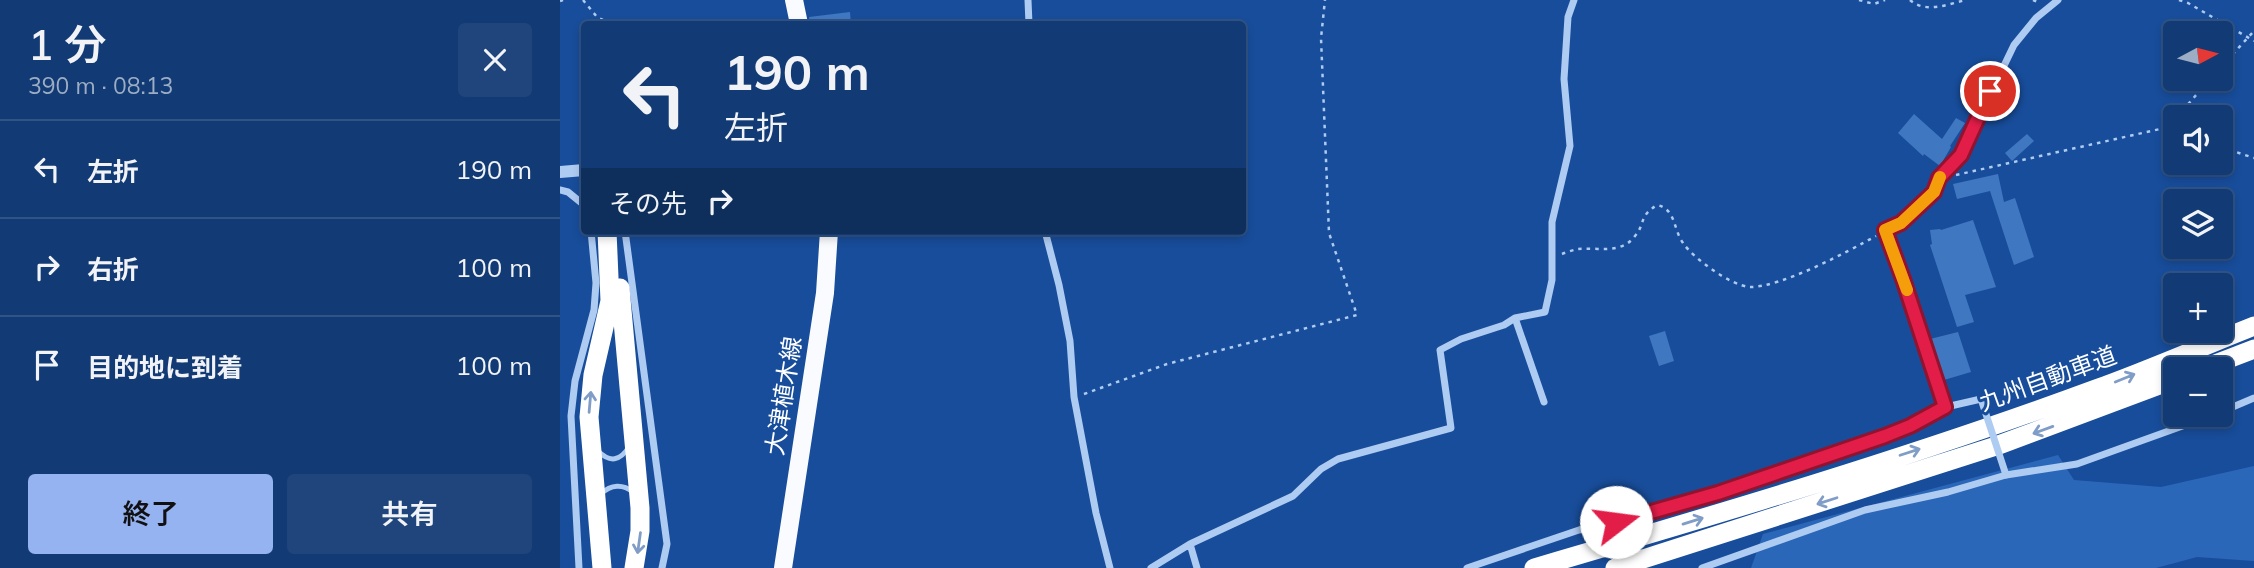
<!DOCTYPE html>
<html lang="ja">
<head>
<meta charset="utf-8">
<style>
  :root { --surface:#123a74; --page:#1f457c; --text:#f1f3f6; --muted:#9cadc5; --line:#315486; --accent:#95b2f1 }
  body { margin:0; font-family:Mulish,"Noto Sans JP",sans-serif; background:var(--page); color:var(--text); height:100vh; display:flex; flex-direction:column; font-size:26px; white-space:nowrap }
  * { box-sizing:border-box; margin:0 }
  p { font-size:23px; color:var(--muted) }
  .icon { flex:none; width:38px; height:38px; fill:none; stroke:currentColor; stroke-width:2; stroke-linecap:round; stroke-linejoin:round }
  .map { position:relative; flex:1; overflow:hidden }
  .details { display:flex; flex-direction:column; background:var(--surface); width:560px }
  .details>* { flex:none }
  .guide { position:absolute; left:21px; top:21px; width:665px; height:214px; border-radius:7px; box-shadow:0 4px 10px #0003,0 0 0 2px var(--line); background:#123a74; color:var(--text); overflow:hidden }
  .needle { width:46px; rotate:83deg }
  .buttons { position:absolute; left:1603px; top:21px; display:grid; gap:14px }
  .buttons a { display:grid; place-items:center; width:70px; height:70px; border-radius:7px; background:var(--surface); box-shadow:0 4px 10px #0003,0 0 0 2px var(--line); font-size:35px }
  .pin { position:absolute; display:grid; place-items:center; width:60px; height:60px; color:#fff; margin:-30px; border:4px solid #fff; border-radius:50%; box-shadow:0 2px 7px #0007 }
  .me { position:absolute; width:77px; margin:-38px; rotate:75deg; stroke-linejoin:round; filter:drop-shadow(0 0 5px #0008) }
  .turn { display:flex; align-items:center; gap:24px; height:147px; padding:0 28px; font-size:32px }
  .turn .icon { width:91px; height:91px; stroke-width:2.5 }
  .turn b { display:block; font-size:49px; line-height:60px }
  .then { display:flex; align-items:center; height:66px; padding:0 28px; background:#0003; gap:14px; font-size:26px }
  .round { display:grid; place-items:center; flex:none; width:74px; height:74px; border-radius:7px; background:var(--page) }
  .overview { display:flex; align-items:center; justify-content:space-between; height:119px; padding:0 28px }
  h1 { font-size:42px; font-weight:600; line-height:52px }
  .button { display:flex; gap:14px; margin-top:auto; padding:14px 28px }
  .button a { flex:1; height:80px; border-radius:7px; background:var(--accent); color:#111; font-size:28px; font-weight:600; line-height:80px; text-align:center }
  .button a+a { background:var(--page); color:var(--text) }
  ul { padding:0; list-style:none }
  li { display:flex; align-items:center; gap:21px; height:98px; padding:0 28px; border-top:2px solid var(--line) }
  li div { flex:1 }
  li b { display:block; font-size:26px }
  li em { font-style:normal }
  main { display:flex; flex:1; min-height:0 }
  .map>svg:first-child { display:block }
  .green { fill:#2b67b9 }
  .building { fill:#4077c1 }
  .lines { fill:none; stroke-linecap:round; stroke-linejoin:round }
  .path { stroke:#aecbf2; stroke-width:2.5; stroke-dasharray:3.5 5; stroke-linecap:butt }
  .service { stroke:#aecbf2; stroke-width:5 }
  .minor { stroke:#aecbf2; stroke-width:7 }
  .tertiary { stroke:#aecbf2; stroke-width:12 }
  .primary { stroke:#f9fbff; stroke-width:18 }
  .motorway { stroke:#fff; stroke-width:19 }
  .minor-bridge { stroke:#aecbf2; stroke-width:7 }
  .oneway { stroke:#809dc8 }
  .route-casing { stroke:#92132f; stroke-width:18 }
  .route { stroke:#e11d48; stroke-width:12 }
  .slow { stroke:#f59e0b; stroke-width:12 }
  .labels { text-anchor:middle; stroke-width:6; stroke-linejoin:round; paint-order:stroke }
  .street-label { font-size:24px; fill:#fff; stroke:#184d9b }
</style>
</head>
<body>
<main>
<section class="details">
<div class="overview"><div><h1>1 分</h1><p>390 m · 08:13</p></div><a class="round"><svg class="icon" aria-label="close" viewBox="0 0 24 24"><path d="M6 6l12 12M18 6L6 18"/></svg></a></div>
<ul>
<li><svg class="icon" aria-label="left" viewBox="0 0 24 24"><path d="M17 20v-9H6M10 6l-5 5 5 5"/></svg><div><b>左折</b></div><em>190 m</em></li>
<li><svg class="icon" aria-label="right" viewBox="0 0 24 24"><path d="M7 20v-9h11M14 6l5 5-5 5"/></svg><div><b>右折</b></div><em>100 m</em></li>
<li><svg class="icon" aria-label="arrive" viewBox="0 0 24 24"><path d="M6 21V4h12l-3 4 3 4H6"/></svg><div><b>目的地に到着</b></div><em>100 m</em></li>
</ul>
<div class="button"><a>終了</a><a>共有</a></div>
</section>
<div class="map">
<svg width="1694" height="568" viewBox="0 0 1694 568">
  <rect width="100%" height="100%" fill="#184d9b"/>
  <path class="green" d="M 1498,455 L 1514,480 L 1601,487 L 1694,466 L 1694,561 L 1637,557 L 1596,568 L 1191,568 L 1203,534 Z"/>
  <path class="building" d="M 290,12 L 291,24 L 250,24 L 249,17 Z
    M 1354,114 L 1382,139 L 1396,118 L 1405,123 L 1390,146 L 1391,147 L 1380,166 L 1364,154 L 1363,156 L 1338,133 Z
    M 1467,134 L 1474,141 L 1452,161 L 1445,153 Z
    M 1438,174 L 1444,202 L 1455,198 L 1474,257 L 1454,265 L 1430,191 L 1397,199 L 1393,184 Z
    M 1413,220 L 1436,287 L 1405,295 L 1414,322 L 1397,327 L 1370,245 L 1372,244 L 1370,230 L 1380,229 L 1381,230 Z
    M 1105,331 L 1114,361 L 1099,366 L 1089,336 Z
    M 1398,332 L 1411,372 L 1384,380 L 1370,339 Z"/>
  <g class="lines">
    <path class="path" d="M 23,0 L 37,17 L 51,24
      M 1299,0 L 1314,4 L 1325,0
      M 1350,0 C 1366,14 1388,4 1406,0
      M 1473,0 L 1480,3
      M 1619,0 L 1628,3 L 1694,41
      M 0,1 L 3,0
      M 1661,67 L 1694,31
      M 1617,117 L 1650,79
      M 1609,127 L 1615,130
      M 1661,147 L 1694,158
      M 1396,175 L 1609,127 L 1615,120
      M 1002,254 C 1007,252 1013,250 1018,249 C 1037,247 1061,255 1075,236 C 1086,223 1078,217 1097,205 C 1116,209 1113,229 1123,243 C 1133,258 1171,286 1190,287 C 1222,287 1287,252 1316,236
      M 524,394 L 607,364 L 797,315 L 769,233 L 761,38 L 765,0"/>
    <path class="service" d="M 38,451 C 50,463 60,461 69,447
      M 41,494 C 51,484 63,484 73,492"/>
    <path class="minor" d="M 468,0 L 469,24
      M 0,190 L 8,192 L 24,205
      M 65,231 L 107,544 L 102,568
      M 485,231 L 499,285 L 510,341 L 514,397 L 536,513 L 550,568
      M 955,318 L 984,402
      M 1386,407 L 1344,279 L 1325,231 L 1341,223 L 1374,192 L 1379,178 L 1401,155 L 1454,45 L 1476,18 L 1498,0
      M 1661,412 L 1694,398
      M 630,544 L 637,568
      M 19,568 L 11,416 L 15,381 L 34,310 L 36,283 L 31,231
      M 591,568 L 630,544 L 733,496 L 761,469 L 778,459 L 891,428 L 880,350 L 901,339 L 944,325 L 955,318 L 985,312 L 992,280 L 992,222 L 1010,146 L 1004,79 L 1008,17 L 1014,0
      M 907,568 L 1019,530 L 1056,522 L 1158,493 L 1324,436 L 1351,426 L 1386,407 L 1421,399
      M 1142,568 L 1305,510 L 1388,492 L 1446,475 L 1517,464 L 1653,415"/>
    <path class="tertiary" d="M 0,172 L 24,170"/>
    <path class="primary" d="M 234,0 L 239,24
      M 223,568 L 265,293 L 269,231"/>
    <path class="motorway" d="M 60,288 L 80,508 L 80,531 L 74,568
      M 1642,369 L 1694,349
      M 42,568 L 29,417 L 33,375 L 50,301 L 47,231
      M 974,568 C 1162,513 1352,457 1536,389 C 1589,370 1641,347 1694,326
      M 1055,568 L 1436,446 L 1615,379"/>
    <path class="minor-bridge" d="M 1421,399 L 1446,475"/>
  </g>
  <defs><path id="oneway-shaft" d="M-6 0H5M1.5-3L5.5 0L1.5 3" fill="none" stroke-width="1.6" stroke-linecap="round" stroke-linejoin="round" transform="scale(1.75)"/></defs>
  <g class="oneway">
    <use href="#oneway-shaft" transform="translate(1565 378) rotate(-22)"/>
    <use href="#oneway-shaft" transform="translate(30 402) rotate(-85)"/>
    <use href="#oneway-shaft" transform="translate(1483 430) rotate(160)"/>
    <use href="#oneway-shaft" transform="translate(1350 452) rotate(-18)"/>
    <use href="#oneway-shaft" transform="translate(1267 501) rotate(162)"/>
    <use href="#oneway-shaft" transform="translate(1133 521) rotate(-17)"/>
    <use href="#oneway-shaft" transform="translate(79 543) rotate(98)"/>
  </g>
  <g class="lines">
    <defs>
      <path id="route" d="M 1056,522 L 1158,493 L 1325,436 L 1350,426 L 1385,407 L 1343,279 L 1325,230 L 1341,223 L 1374,192 L 1379,178 L 1401,155 L 1430,91"/>
    </defs>
    <use href="#route" class="route-casing"/>
    <use href="#route" class="route"/>
    <path class="slow" d="M 1347,290 L 1325,230 L 1341,223 L 1374,192 L 1380,177"/>
  </g>
  <g class="labels">
    <g class="street-label">
      <text transform="translate(1488 379) rotate(-20)" y="8">九州自動車道</text>
      <text transform="translate(224 396) rotate(-81)" y="8">大津植木線</text>
    </g>
  </g>
</svg>
<div class="buttons">
<a><svg class="needle" viewBox="-14 -14 28 28"><path d="M0-13l5 13h-10z" fill="#e53935"/><path d="M0 13l5-13h-10z" fill="#9cadc5"/></svg></a>
<a><svg class="icon" aria-label="sound" viewBox="0 0 24 24"><path d="M4 9h4l5-4v14l-5-4H4zM17 9q2 3 0 6"/></svg></a>
<a><svg class="icon" aria-label="layers" viewBox="0 0 24 24"><path d="M12 4l9 5-9 5-9-5zM3 14l9 5 9-5"/></svg></a>
<a>+</a>
<a>−</a>
</div>
<div class="pin" style="left:1430px;top:91px;background:#d93025"><svg class="icon" aria-label="arrive" viewBox="0 0 24 24"><path d="M6 21V4h12l-3 4 3 4H6"/></svg></div>
<svg class="me" style="left:1056px;top:522px" viewBox="-20 -20 40 40"><circle r="19" fill="#fff"/><path d="M0-13L10 11 0 6-10 11z" fill="#e11d48"/></svg>
<div class="guide">
<div class="turn"><svg class="icon" aria-label="left" viewBox="0 0 24 24"><path d="M17 20v-9H6M10 6l-5 5 5 5"/></svg><div><b>190 m</b>左折</div></div>
<div class="then">その先<svg class="icon" aria-label="right" viewBox="0 0 24 24"><path d="M7 20v-9h11M14 6l5 5-5 5"/></svg></div>
</div>
</div>
</main>
</body>
</html>
